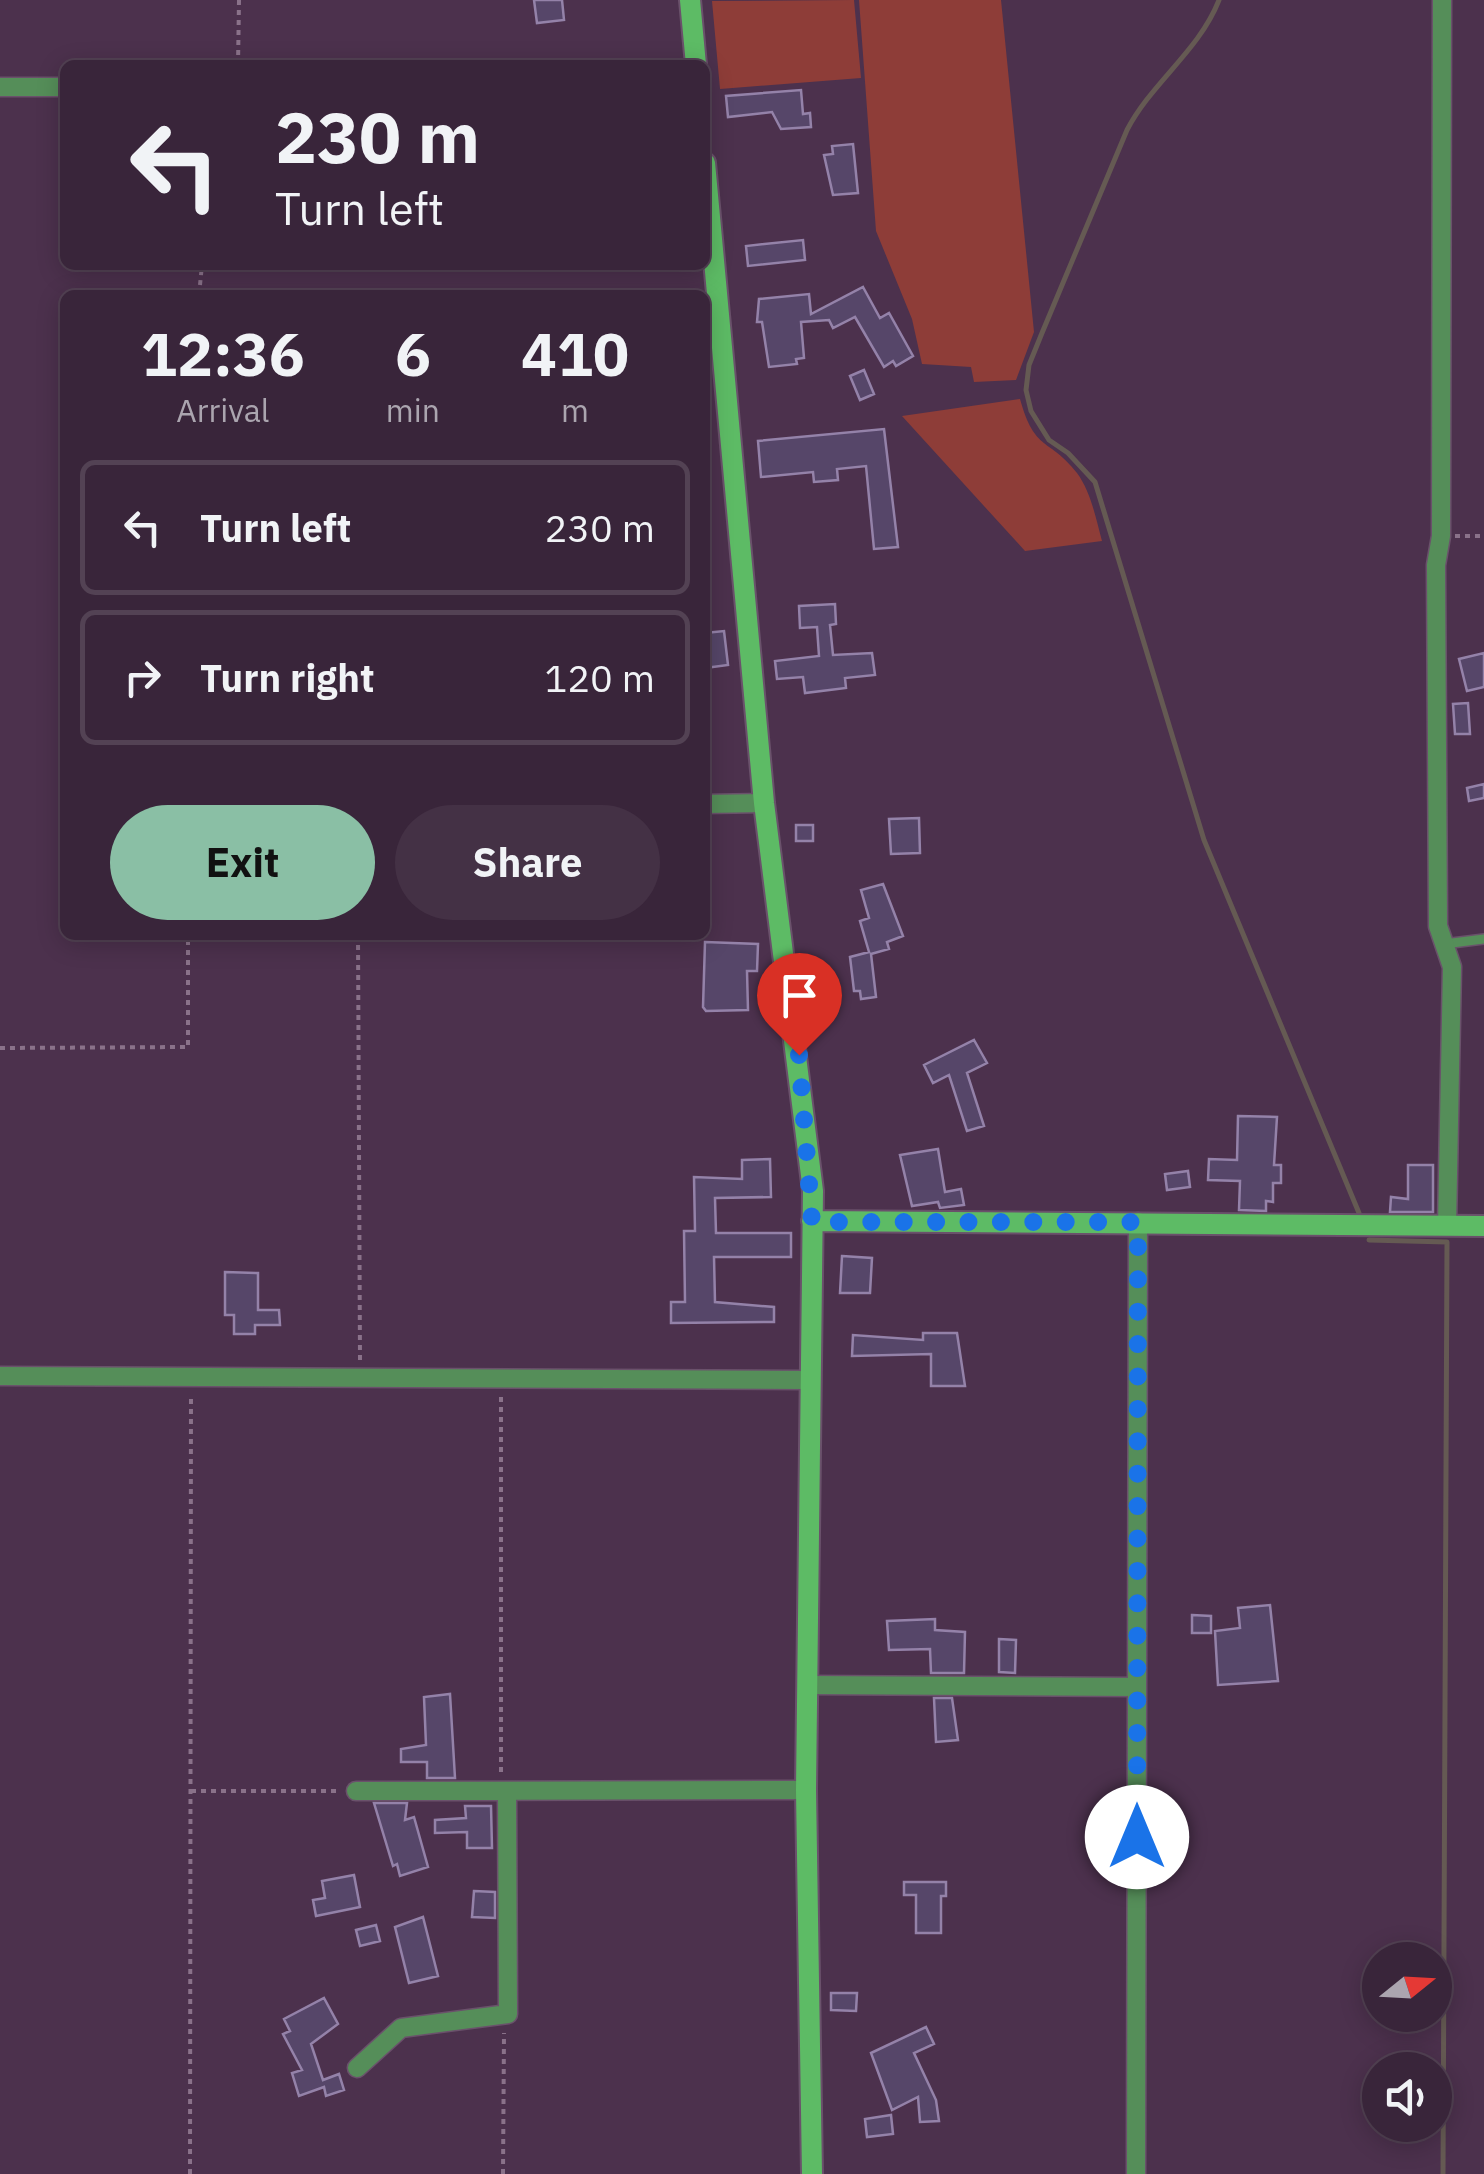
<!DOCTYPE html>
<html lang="en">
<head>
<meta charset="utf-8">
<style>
  :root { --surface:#39253a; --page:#443145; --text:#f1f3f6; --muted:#aba5af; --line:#534254; --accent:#8abfa5 }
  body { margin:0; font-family:"IBM Plex Sans",sans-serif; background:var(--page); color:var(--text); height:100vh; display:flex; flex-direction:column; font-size:38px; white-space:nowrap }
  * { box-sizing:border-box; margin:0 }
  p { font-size:32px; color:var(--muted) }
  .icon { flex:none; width:55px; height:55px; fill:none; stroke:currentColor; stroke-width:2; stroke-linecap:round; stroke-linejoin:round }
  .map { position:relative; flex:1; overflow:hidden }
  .panel { position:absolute; left:60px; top:290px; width:650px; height:650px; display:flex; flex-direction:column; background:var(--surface); border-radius:15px; box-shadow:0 5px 25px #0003,0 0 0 2px var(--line) }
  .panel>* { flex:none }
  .hud { position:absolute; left:60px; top:60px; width:650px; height:210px; border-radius:15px; box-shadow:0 5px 25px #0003,0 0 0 2px var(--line); background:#39253a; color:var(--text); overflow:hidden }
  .needle { width:65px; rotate:72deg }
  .fabs { position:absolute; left:1362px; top:1942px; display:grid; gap:20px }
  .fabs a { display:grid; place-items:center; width:90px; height:90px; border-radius:50%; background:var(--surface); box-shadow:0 5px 25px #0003,0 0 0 2px var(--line); font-size:50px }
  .pin { position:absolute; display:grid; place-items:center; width:85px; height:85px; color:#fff; margin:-102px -42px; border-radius:50% 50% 50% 0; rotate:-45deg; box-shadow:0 0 10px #0007 }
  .pin .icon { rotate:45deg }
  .me { position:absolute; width:110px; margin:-55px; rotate:0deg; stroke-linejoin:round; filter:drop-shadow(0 0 8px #0008) }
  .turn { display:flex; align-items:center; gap:35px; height:210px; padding:0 50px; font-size:45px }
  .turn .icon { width:130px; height:130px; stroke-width:2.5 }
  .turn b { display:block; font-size:70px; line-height:85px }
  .eta { display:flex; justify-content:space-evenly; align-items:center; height:170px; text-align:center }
  .eta b { font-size:60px; font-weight:700; line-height:70px }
  .button { display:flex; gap:20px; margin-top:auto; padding:20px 50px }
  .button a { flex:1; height:115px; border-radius:60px; background:var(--accent); color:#111; font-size:40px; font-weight:700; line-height:115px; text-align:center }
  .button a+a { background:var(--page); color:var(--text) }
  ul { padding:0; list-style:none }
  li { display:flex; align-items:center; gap:30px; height:135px; margin:0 20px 15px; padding:0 30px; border:5px solid var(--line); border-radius:15px }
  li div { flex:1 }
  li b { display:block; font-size:38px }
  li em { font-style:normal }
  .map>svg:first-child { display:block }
  .green { fill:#8e3d38 }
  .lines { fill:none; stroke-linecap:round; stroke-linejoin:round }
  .stream { stroke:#655a53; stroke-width:5 }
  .building { fill:#564669; stroke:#9482a9; stroke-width:2.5 }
  .lane-casing { stroke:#6a516b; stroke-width:12 }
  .street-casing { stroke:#6a516b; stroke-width:21 }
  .secondary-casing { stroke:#6a516b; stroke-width:24 }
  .path { stroke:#8a728a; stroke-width:4; stroke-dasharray:5 5; stroke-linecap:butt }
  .lane { stroke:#558e59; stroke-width:9 }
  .street { stroke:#558e59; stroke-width:18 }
  .secondary { stroke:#5dbb65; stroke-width:20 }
  .route { stroke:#1a73e8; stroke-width:18; stroke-dasharray:0 32.4 }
</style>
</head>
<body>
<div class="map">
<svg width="1484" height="2174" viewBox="0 0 1484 2174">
  <rect width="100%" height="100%" fill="#4c314d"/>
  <path class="green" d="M 854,0 L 861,78 L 720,89 L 712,1 Z
    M 859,0 L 1001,0 L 1034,332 L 1016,380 L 974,382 L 971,367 L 922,364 L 912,319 L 876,231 Z
    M 1020,399 C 1035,453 1049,437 1077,473 C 1091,492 1096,519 1102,541 L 1025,551 L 902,416 Z"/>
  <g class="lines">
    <path class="stream" d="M 1219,0 C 1199,51 1152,82 1127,130 L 1042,333 L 1029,365 L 1026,390 L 1031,411 L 1049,440 L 1068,453 L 1095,482 L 1204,840 L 1359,1213
      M 1369,1240 L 1447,1242 L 1443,2174"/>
  </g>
  <path class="building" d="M 534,0 L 562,0 L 564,20 L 537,23 Z
    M 801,90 L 803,114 L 810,113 L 811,127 L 781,129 L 772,112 L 728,117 L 726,96 Z
    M 853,144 L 858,193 L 833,195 L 824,155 L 833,154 L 832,146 Z
    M 803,240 L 805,260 L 748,266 L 746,246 Z
    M 863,287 L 880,318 L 889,313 L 913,356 L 896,366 L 893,361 L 884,367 L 855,317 L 833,328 L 829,320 L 801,322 L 804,358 L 796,359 L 797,364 L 769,367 L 762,322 L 757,322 L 759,299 L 809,294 L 811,314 Z
    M 864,370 L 874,394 L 860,400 L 850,376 Z
    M 884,429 L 898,547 L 874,549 L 866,466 L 837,469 L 838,480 L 814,482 L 813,472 L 761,477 L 758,441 Z
    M 835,604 L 836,624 L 830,625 L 833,655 L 872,653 L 875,675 L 845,678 L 846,688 L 805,693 L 803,677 L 777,679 L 775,661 L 819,656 L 817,627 L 800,628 L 799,606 Z
    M 724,631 L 728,665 L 705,668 L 705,633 Z
    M 1484,653 L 1484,687 L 1467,691 L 1459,659 Z
    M 1468,703 L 1470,734 L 1455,734 L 1453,704 Z
    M 1484,784 L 1484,798 L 1469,801 L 1467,788 Z
    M 919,818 L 920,853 L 891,854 L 889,819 Z
    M 796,825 L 813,825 L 813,841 L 796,841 Z
    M 883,884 L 903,936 L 887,942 L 889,949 L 871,954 L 876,997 L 861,999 L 860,991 L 854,991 L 850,957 L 869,952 L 860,921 L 869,918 L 861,890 Z
    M 705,942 L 758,944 L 757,971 L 747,971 L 748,1010 L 706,1011 L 703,1007 Z
    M 974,1040 L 987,1063 L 967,1073 L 984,1126 L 967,1131 L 949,1075 L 933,1083 L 924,1065 Z
    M 1238,1116 L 1277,1117 L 1274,1165 L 1281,1165 L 1281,1183 L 1273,1183 L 1273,1202 L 1266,1201 L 1266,1211 L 1239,1210 L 1240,1181 L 1208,1180 L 1209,1159 L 1237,1160 Z
    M 938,1149 L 945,1192 L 961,1189 L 964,1205 L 940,1208 L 938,1202 L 912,1206 L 900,1155 Z
    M 770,1159 L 771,1197 L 715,1198 L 716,1233 L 791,1233 L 791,1257 L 714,1257 L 715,1302 L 774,1307 L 774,1322 L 671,1323 L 671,1302 L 685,1302 L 684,1231 L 695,1231 L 694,1177 L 742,1179 L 742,1160 Z
    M 1408,1165 L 1433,1165 L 1433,1212 L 1390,1212 L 1391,1197 L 1408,1199 Z
    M 1188,1171 L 1190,1187 L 1167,1190 L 1165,1174 Z
    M 842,1256 L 872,1258 L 870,1293 L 840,1293 Z
    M 225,1272 L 258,1273 L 258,1310 L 279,1310 L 280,1325 L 255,1325 L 255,1334 L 234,1334 L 234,1315 L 225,1315 Z
    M 923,1333 L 957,1333 L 965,1386 L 931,1386 L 931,1354 L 852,1356 L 853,1335 L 923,1340 Z
    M 1270,1605 L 1278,1681 L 1218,1685 L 1215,1631 L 1240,1628 L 1238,1608 Z
    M 1192,1615 L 1211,1616 L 1211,1633 L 1192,1633 Z
    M 935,1619 L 935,1630 L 965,1632 L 964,1673 L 931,1673 L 930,1649 L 889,1650 L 887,1621 Z
    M 999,1639 L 1016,1640 L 1015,1673 L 999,1672 Z
    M 450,1694 L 455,1778 L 427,1778 L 427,1762 L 401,1762 L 401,1749 L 426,1745 L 424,1697 Z
    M 934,1698 L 952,1698 L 958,1740 L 936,1742 Z
    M 374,1803 L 407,1803 L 405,1820 L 414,1817 L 428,1867 L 400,1876 L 397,1864 L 393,1866 Z
    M 465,1806 L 491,1806 L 492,1848 L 467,1848 L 467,1832 L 435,1833 L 435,1820 L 466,1818 Z
    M 354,1875 L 360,1907 L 316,1916 L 313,1900 L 325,1898 L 322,1881 Z
    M 904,1882 L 946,1882 L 946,1896 L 941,1896 L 941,1933 L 916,1933 L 916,1895 L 904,1895 Z
    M 474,1891 L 495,1892 L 495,1918 L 472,1917 Z
    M 423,1917 L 438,1976 L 409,1983 L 395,1927 Z
    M 376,1925 L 380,1941 L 360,1946 L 356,1930 Z
    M 831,1993 L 857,1993 L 856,2011 L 831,2010 Z
    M 324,1998 L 338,2024 L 311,2044 L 323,2080 L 339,2074 L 344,2090 L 326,2096 L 324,2087 L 299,2096 L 292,2073 L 302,2070 L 283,2034 L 290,2031 L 284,2019 Z
    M 926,2027 L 934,2044 L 914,2053 L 936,2100 L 939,2121 L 920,2122 L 918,2097 L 892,2110 L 871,2053 Z
    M 891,2115 L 893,2134 L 867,2137 L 865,2119 Z"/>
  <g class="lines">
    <defs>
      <path id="lane" d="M 1444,944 L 1484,939"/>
      <path id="street" d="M 1442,0 L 1441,536 L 1436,565 L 1438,926 L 1452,967 L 1447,1226
        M 0,87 L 60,87
        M 705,804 L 764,803
        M 0,1376 L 807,1380
        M 807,1685 L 1137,1687
        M 356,1791 L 806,1790
        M 357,2068 L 401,2028 L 508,2014 L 507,1792
        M 1136,2174 L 1138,1222"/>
      <path id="secondary" d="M 690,0 L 696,65
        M 705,163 L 764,803 L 813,1191 L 806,1790 L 812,2174
        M 812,1221 L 1484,1226"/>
    </defs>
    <use href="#lane" class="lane-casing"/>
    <use href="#street" class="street-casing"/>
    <use href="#secondary" class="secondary-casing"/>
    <path class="path" d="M 238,65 L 239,0
      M 199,295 L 202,265
      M 1455,536 L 1484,536
      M 358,935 L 360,1360
      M 0,1048 L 188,1047 L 188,935
      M 501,1772 L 501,1396
      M 191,1791 L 341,1791
      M 190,2174 L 191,1394
      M 503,2174 L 504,2033"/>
    <use href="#lane" class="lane"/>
    <use href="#street" class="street"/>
    <use href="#secondary" class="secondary"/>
  </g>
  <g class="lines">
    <path class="route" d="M 799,1055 L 812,1222 L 1138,1222 L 1137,1837"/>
  </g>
</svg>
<div class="fabs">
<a><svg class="needle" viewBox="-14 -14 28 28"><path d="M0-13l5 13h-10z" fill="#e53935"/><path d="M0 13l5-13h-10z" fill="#aba5af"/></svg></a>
<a><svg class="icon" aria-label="sound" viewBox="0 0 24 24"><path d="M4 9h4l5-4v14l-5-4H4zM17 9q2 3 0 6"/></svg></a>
</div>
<div class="pin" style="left:799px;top:1055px;background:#d93025"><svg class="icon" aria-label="arrive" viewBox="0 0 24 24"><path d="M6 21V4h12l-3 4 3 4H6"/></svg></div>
<svg class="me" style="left:1137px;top:1837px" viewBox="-20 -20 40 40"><circle r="19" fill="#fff"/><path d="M0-13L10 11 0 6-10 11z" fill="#1a73e8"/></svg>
<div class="hud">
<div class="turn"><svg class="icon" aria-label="left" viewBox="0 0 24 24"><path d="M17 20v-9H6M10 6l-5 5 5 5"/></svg><div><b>230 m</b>Turn left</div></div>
</div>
<section class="panel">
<div class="eta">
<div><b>12:36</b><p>Arrival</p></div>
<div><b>6</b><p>min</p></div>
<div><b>410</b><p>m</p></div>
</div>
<ul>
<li><svg class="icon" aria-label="left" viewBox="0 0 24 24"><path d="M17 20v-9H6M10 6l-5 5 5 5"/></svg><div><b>Turn left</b></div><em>230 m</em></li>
<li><svg class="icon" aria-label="right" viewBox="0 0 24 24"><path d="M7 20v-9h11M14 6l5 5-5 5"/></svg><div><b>Turn right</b></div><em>120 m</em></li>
</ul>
<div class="button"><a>Exit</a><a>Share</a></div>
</section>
</div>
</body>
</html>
